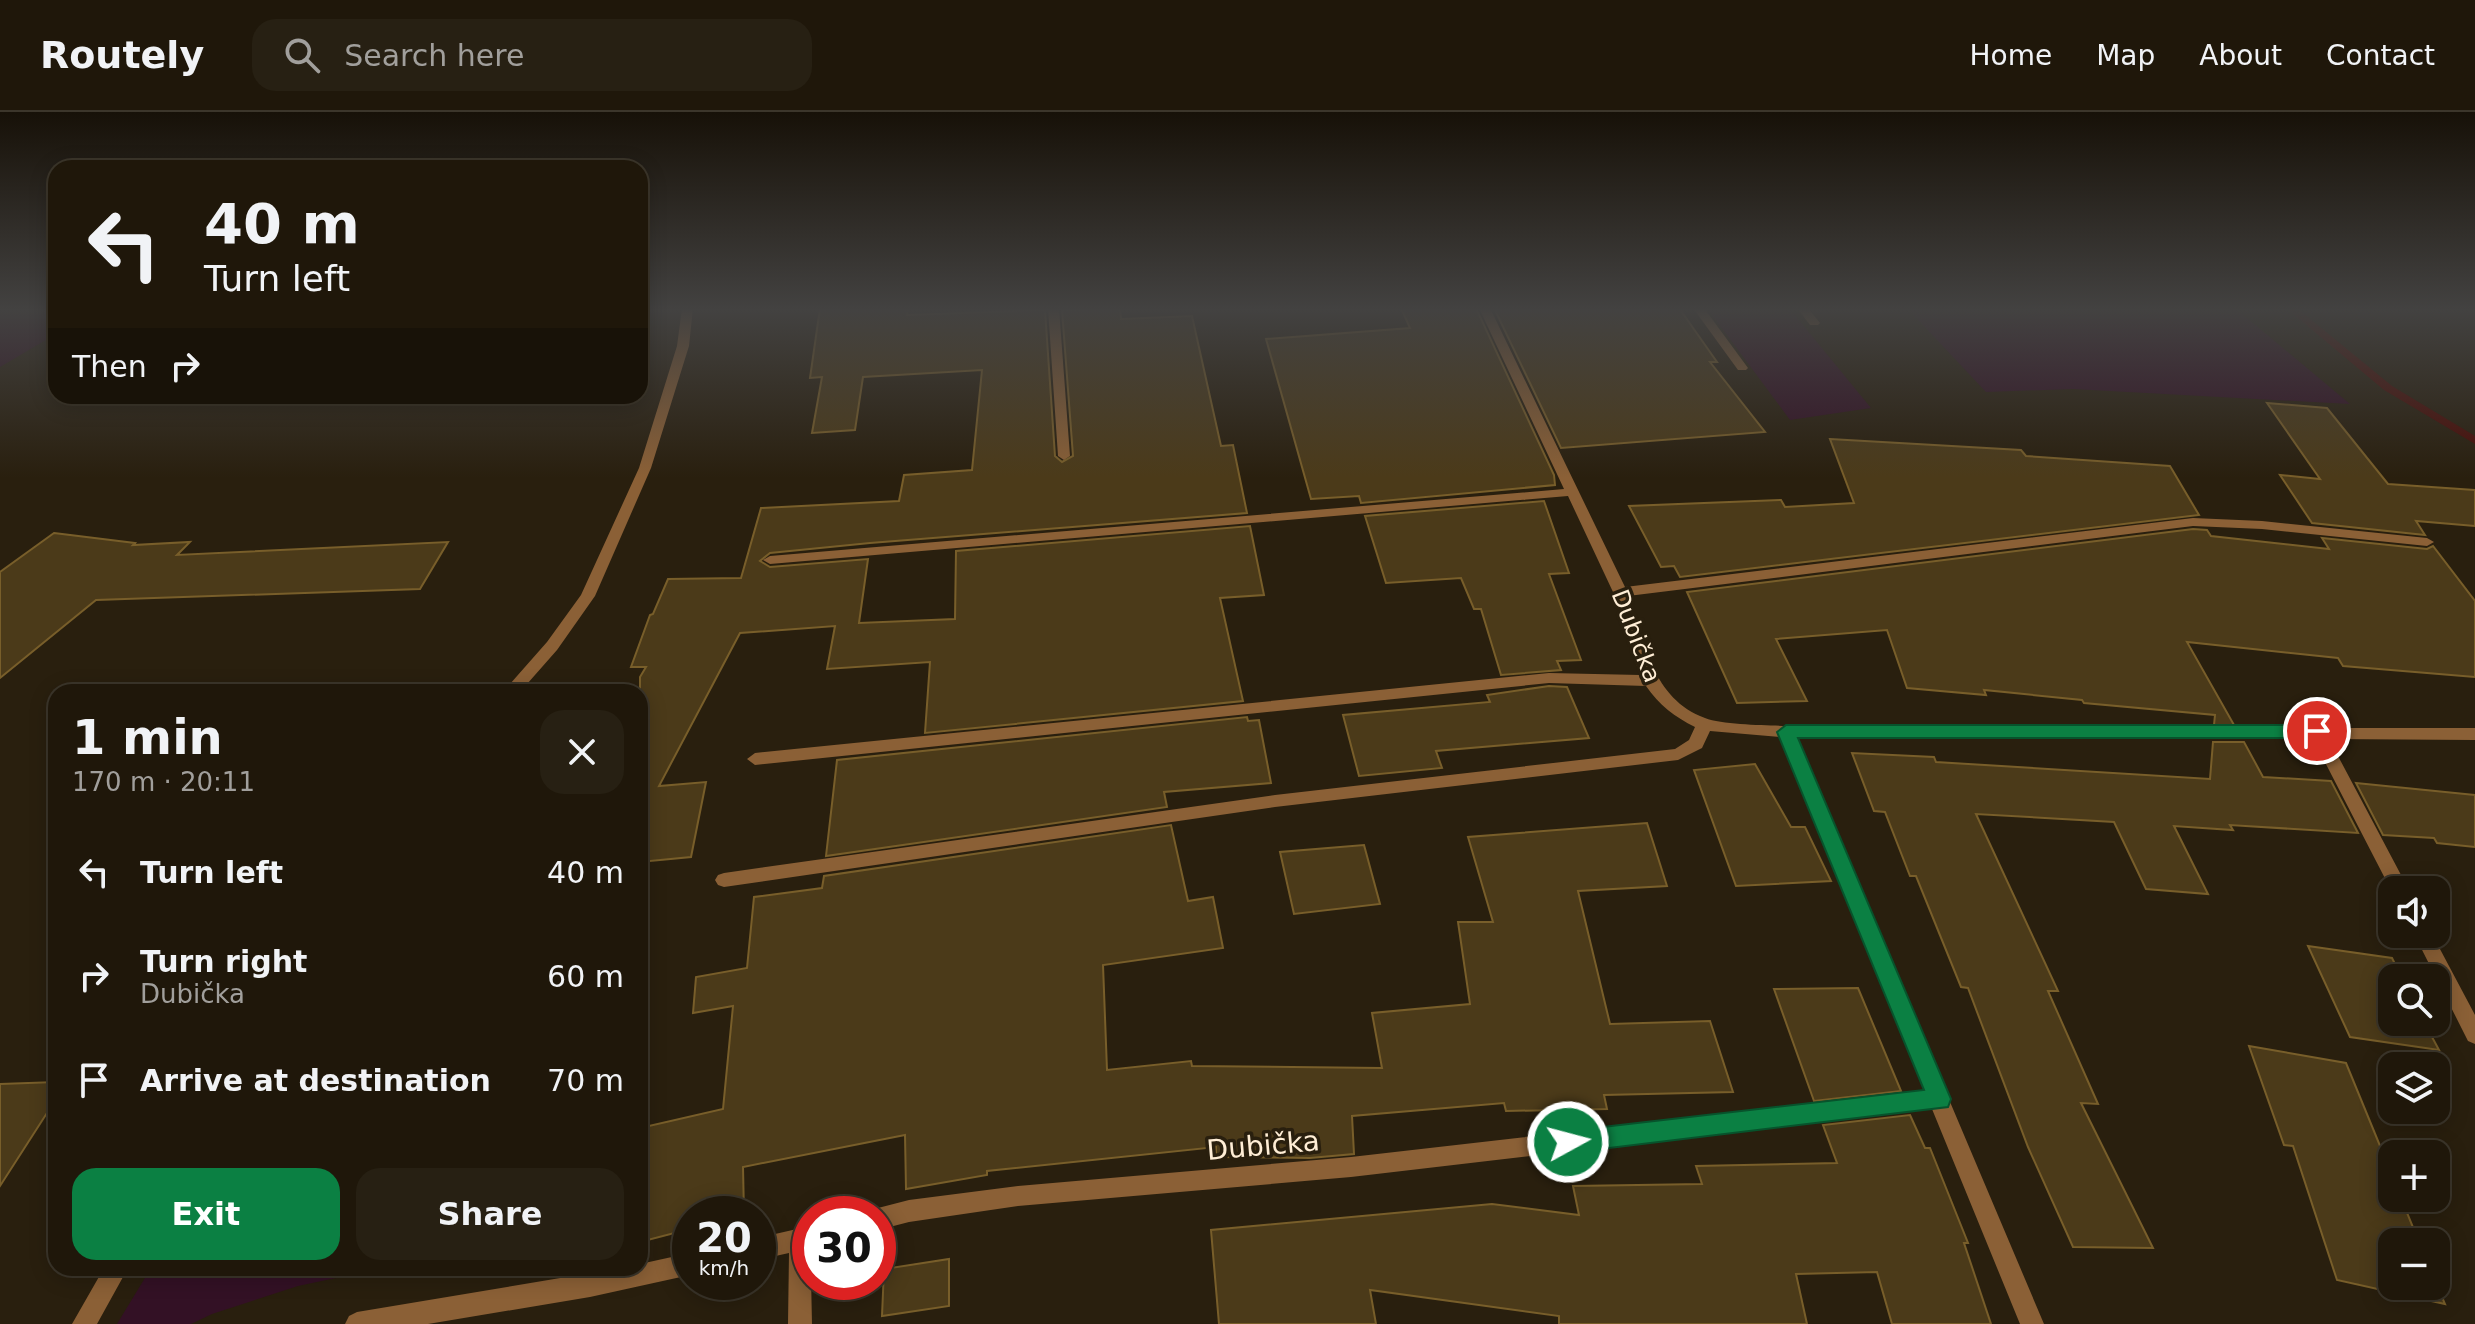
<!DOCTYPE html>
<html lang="en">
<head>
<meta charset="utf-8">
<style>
  :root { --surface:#1f170a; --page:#272013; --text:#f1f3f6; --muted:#a19f9c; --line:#3c362b; --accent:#0b8043 }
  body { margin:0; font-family:"DejaVu Sans",sans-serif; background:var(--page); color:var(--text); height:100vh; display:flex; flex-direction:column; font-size:30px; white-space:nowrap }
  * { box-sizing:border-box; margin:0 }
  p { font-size:26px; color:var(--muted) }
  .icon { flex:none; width:44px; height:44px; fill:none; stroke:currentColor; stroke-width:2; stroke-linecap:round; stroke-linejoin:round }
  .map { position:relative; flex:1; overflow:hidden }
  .sheet { position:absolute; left:48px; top:572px; width:600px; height:592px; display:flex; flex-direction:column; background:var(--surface); border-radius:24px; box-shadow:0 4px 20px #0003,0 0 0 2px var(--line) }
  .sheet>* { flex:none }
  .banner { position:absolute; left:48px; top:48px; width:600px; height:244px; border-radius:24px; box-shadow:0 4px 20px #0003,0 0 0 2px var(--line); background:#1f170a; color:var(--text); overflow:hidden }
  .fabs { position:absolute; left:2378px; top:764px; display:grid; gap:16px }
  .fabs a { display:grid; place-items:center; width:72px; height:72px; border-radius:16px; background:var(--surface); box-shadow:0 4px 20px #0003,0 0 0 2px var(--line); font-size:40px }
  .speed { position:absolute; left:672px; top:1084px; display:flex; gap:16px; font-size:40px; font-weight:700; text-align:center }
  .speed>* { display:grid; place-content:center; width:104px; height:104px; border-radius:50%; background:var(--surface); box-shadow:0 4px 20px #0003,0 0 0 2px var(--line); line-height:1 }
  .speed small { font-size:20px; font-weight:400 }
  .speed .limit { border:12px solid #d22; background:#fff; color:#111 }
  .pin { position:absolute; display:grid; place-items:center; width:68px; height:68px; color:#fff; margin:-34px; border:4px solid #fff; border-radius:50%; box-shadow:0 2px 8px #0007 }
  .me { position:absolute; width:88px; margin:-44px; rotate:83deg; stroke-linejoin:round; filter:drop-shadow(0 0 6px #0008) }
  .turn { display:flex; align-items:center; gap:28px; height:168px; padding:0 24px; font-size:36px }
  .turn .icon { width:104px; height:104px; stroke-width:2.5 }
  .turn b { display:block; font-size:56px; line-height:68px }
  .then { display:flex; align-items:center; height:76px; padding:0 24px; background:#0003; gap:16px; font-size:30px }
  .round { display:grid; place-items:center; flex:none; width:84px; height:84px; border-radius:24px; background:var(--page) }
  .headline { display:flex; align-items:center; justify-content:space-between; height:136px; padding:0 24px }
  h1 { font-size:48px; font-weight:600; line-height:60px }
  .action { display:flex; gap:16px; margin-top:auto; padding:16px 24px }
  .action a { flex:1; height:92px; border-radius:24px; background:var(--accent); color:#fff; font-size:32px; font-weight:600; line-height:92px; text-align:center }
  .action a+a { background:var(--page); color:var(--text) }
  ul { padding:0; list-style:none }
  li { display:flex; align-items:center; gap:24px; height:104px; padding:0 24px }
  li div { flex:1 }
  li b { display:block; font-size:30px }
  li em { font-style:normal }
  header { display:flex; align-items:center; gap:48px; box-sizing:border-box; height:112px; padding:0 40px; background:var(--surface); border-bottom:2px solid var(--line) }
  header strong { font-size:38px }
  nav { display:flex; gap:44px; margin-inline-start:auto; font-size:28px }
  .search { width:560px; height:72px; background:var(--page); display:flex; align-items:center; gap:20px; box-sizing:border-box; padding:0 28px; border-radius:24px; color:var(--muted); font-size:30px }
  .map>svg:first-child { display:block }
  .green { fill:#331125 }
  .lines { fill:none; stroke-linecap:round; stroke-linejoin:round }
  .stream { fill:#490d07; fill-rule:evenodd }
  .building { fill:#4b3a19; stroke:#785e2a; stroke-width:2 }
  .street { fill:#8b6036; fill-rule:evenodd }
  .route { fill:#0b8043; stroke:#07532c; stroke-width:2 }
  .labels { text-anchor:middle; stroke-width:7; stroke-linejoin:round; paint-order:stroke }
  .street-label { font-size:24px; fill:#ffeed6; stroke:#291f0e }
  .near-street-label { font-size:28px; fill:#ffeed6; stroke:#291f0e }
</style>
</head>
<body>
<header>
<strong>Routely</strong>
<div class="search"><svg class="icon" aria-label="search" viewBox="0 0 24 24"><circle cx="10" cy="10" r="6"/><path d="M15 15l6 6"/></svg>Search here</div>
<nav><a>Home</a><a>Map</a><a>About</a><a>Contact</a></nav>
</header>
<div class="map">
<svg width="2475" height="1212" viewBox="0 0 2475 1212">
  <rect width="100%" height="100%" fill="#291f0e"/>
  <path class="green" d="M 0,196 L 56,196 L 56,222 L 0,255 Z
    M 1707,196 L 1789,196 L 1871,296 L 1790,308 Z
    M 1907,196 L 2235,196 L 2350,292 L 2073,277 L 1986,280 Z
    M 151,1156 L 383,1156 L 298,1174 L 212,1202 L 191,1212 L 117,1212 Z"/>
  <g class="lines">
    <path class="stream" d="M 2286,196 L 2297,196 L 2392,274 L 2475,324 L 2475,332 L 2384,278 Z"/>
  </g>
  <path class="building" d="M 820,196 L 908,196 L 907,203 L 1045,198 L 1055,344 L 1062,350 L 1073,344 L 1062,198 L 1120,196 L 1121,207 L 1192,204 L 1221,334 L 1233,333 L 1247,401 L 870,431 L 770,441 L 760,449 L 770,455 L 868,447 L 859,511 L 955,507 L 956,439 L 1250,414 L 1264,483 L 1220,486 L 1243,589 L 925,621 L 930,550 L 827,557 L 835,514 L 740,521 L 659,674 L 706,670 L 691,745 L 640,750 L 640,565 L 646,555 L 631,555 L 650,503 L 653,502 L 668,467 L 741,466 L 761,396 L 899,389 L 904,363 L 972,358 L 982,258 L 863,265 L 855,318 L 812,321 L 822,265 L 810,266 Z
    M 1401,196 L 1476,196 L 1554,363 L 1555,373 L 1361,391 L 1359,384 L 1311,387 L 1266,227 L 1410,216 Z
    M 1494,196 L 1679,196 L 1717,250 L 1710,250 L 1765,320 L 1561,336 Z
    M 2267,291 L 2327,296 L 2388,372 L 2475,378 L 2475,414 L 2416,409 L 2425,423 L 2312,411 L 2280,363 L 2320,367 Z
    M 1830,327 L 2021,338 L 2026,344 L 2170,354 L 2199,403 L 1680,465 L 1674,454 L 1661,455 L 1629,394 L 1781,388 L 1785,395 L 1854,391 Z
    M 1544,389 L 1569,461 L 1549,462 L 1581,548 L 1557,549 L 1561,558 L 1501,563 L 1481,497 L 1474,497 L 1461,466 L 1386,471 L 1365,404 Z
    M 2193,417 L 2207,418 L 2211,424 L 2329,437 L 2322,426 L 2427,437 L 2433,434 L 2475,489 L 2475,565 L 2343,554 L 2338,546 L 2187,530 L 2234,613 L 2214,613 L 2215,603 L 2084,591 L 2082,588 L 1984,578 L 1986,583 L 1907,576 L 1887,518 L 1776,527 L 1807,589 L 1737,591 L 1687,480 Z
    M 54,421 L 135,431 L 133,433 L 190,430 L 177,443 L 448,430 L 420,477 L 96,488 L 0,566 L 0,460 Z
    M 1549,574 L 1567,575 L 1589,626 L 1436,639 L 1442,656 L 1359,664 L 1343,603 L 1490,590 L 1487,583 Z
    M 1247,605 L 1248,609 L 1259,608 L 1271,671 L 1164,680 L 1167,695 L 826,744 L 837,648 Z
    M 2213,630 L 2244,630 L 2263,665 L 2331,669 L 2358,721 L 2230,713 L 2233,718 L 2174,714 L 2208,782 L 2146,777 L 2114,710 L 1976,702 L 2058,879 L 2048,879 L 2098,992 L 2081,991 L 2153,1136 L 2073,1135 L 2028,1035 L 1968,876 L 1961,875 L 1916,764 L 1910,764 L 1885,700 L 1874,699 L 1852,641 L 1934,645 L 1936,650 L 2210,667 Z
    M 1755,652 L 1791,715 L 1805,715 L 1831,769 L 1736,774 L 1694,658 Z
    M 2356,671 L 2475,683 L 2475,735 L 2437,731 L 2434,726 L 2383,723 Z
    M 1647,711 L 1667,774 L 1578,779 L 1610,912 L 1710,909 L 1733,980 L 1604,983 L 1607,997 L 1506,999 L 1504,991 L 1352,1004 L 1354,1042 L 1310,1046 L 1216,1045 L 1216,1035 L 987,1059 L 987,1063 L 906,1077 L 905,1023 L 743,1055 L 744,1102 L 690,1102 L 690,1117 L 640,1130 L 640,1016 L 723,997 L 733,894 L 693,901 L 696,865 L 747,856 L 754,785 L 822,776 L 824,764 L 1171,713 L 1188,789 L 1213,785 L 1223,836 L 1103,853 L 1107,958 L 1191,949 L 1192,954 L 1382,956 L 1372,901 L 1470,892 L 1458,810 L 1493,810 L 1468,725 Z
    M 1364,733 L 1380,792 L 1294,802 L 1280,740 Z
    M 2308,834 L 2392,846 L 2402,866 L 2392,866 L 2392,910 L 2424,910 L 2439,938 L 2350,925 Z
    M 1858,876 L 1901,979 L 1814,989 L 1774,877 Z
    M 2249,934 L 2346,951 L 2392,1063 L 2392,1086 L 2401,1086 L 2419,1130 L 2392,1130 L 2392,1174 L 2436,1174 L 2436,1171 L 2445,1192 L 2337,1168 L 2293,1034 L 2284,1033 Z
    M 56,970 L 56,987 L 0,1074 L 0,972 Z
    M 1910,1003 L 1925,1036 L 1930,1036 L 1968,1131 L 1964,1131 L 1991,1212 L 1892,1212 L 1877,1160 L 1796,1162 L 1807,1212 L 1559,1212 L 1559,1204 L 1370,1178 L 1376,1212 L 1219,1212 L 1211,1118 L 1492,1092 L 1579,1103 L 1573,1074 L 1702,1072 L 1696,1054 L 1837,1051 L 1823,1013 Z
    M 949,1147 L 949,1194 L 882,1204 L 884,1157 Z"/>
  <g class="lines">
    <path class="street" d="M 682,196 L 693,196 L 689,234 L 651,356 L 595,484 L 557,538 L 520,580 L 503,580 L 547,530 L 581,483 L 639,356 L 677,234 Z
      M 1048,196 L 1059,196 L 1070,344 L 1064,348 L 1058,344 Z
      M 1479,196 L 1490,196 L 1625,475 L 2193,406 L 2262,409 L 2427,426 L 2434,430 L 2427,434 L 2262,417 L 2193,414 L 1628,484 C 1644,530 1653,587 1705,606 C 1723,613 1765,613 1786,614 L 2311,616 L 2317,613 L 2323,616 L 2475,616 L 2475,628 L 2329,627 L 2409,778 L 2392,780 L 2313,627 L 1796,626 L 2044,1212 L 2020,1212 L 1932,997 L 1351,1065 L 1018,1094 L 909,1110 L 878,1118 L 878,1102 L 869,1102 L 878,1096 L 909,1088 L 1018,1074 L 1351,1045 L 1925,979 L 1780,625 L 1710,619 L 1702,636 L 1678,648 L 1275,695 L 724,775 L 718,773 L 715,768 L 718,763 L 724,761 L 1275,683 L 1675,637 L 1689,628 L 1695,615 C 1675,605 1659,593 1646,574 L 1549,571 L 755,653 L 747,647 L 755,641 L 1549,561 L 1640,563 L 1613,480 L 1568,384 L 770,452 L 763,448 L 770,444 L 1564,377 Z
      M 1693,196 L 1704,196 L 1748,256 L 1746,258 L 1738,258 Z
      M 1797,196 L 1808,196 L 1820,211 L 1818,213 L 1810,213 Z
      M 2414,822 L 2432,822 L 2475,903 L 2475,932 L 2468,929 Z
      M 810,1114 L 812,1212 L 788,1212 L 789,1141 L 758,1148 L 758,1126 Z
      M 690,1141 L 690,1163 L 590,1185 L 428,1212 L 345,1212 L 349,1204 L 357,1200 L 620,1156 L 640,1156 L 640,1152 Z
      M 104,1156 L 128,1156 L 97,1212 L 72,1212 Z"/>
  </g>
  <linearGradient id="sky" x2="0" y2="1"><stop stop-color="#171108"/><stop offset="0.54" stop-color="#434241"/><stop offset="1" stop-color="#434241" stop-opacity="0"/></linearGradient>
  <rect width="2475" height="366" fill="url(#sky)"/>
  <path class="route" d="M 1786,613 L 2317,613 L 2326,619 L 2317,626 L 1798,626 L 1951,987 L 1948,995 L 1568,1041 L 1559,1038 L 1556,1030 L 1559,1022 L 1568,1019 L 1924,978 L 1777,620 Z"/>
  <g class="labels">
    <g class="street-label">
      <text transform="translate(1636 524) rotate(69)" y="8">Dubička</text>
    </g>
    <g class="near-street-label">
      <text transform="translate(1263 1033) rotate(-5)" y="10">Dubička</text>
    </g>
  </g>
</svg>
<div class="fabs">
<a><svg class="icon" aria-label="sound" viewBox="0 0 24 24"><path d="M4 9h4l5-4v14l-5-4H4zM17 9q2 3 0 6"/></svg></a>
<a><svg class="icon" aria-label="search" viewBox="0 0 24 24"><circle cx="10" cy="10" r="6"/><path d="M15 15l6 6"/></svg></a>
<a><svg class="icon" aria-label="layers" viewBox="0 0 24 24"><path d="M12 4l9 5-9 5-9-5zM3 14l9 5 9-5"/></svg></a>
<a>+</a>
<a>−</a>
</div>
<div class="speed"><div>20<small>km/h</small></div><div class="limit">30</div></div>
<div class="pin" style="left:2317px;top:619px;background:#d93025"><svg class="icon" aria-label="arrive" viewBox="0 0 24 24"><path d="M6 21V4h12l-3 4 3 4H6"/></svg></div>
<svg class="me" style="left:1568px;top:1030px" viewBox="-20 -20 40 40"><circle r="17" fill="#0b8043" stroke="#fff" stroke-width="3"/><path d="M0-11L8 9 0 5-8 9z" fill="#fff"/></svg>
<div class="banner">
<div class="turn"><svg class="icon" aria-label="left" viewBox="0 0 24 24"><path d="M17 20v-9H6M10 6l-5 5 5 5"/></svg><div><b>40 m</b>Turn left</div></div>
<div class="then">Then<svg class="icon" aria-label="right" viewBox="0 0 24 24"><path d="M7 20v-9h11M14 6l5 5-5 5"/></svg></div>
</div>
<section class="sheet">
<div class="headline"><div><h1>1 min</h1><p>170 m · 20:11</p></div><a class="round"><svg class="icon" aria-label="close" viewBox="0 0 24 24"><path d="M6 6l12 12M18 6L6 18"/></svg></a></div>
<ul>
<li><svg class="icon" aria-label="left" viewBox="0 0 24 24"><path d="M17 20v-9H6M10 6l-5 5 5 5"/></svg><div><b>Turn left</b></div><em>40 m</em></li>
<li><svg class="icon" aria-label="right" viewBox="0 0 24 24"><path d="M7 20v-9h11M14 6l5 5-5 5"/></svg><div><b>Turn right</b><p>Dubička</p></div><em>60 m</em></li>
<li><svg class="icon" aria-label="arrive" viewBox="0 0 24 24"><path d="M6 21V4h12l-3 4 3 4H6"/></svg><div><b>Arrive at destination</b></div><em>70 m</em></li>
</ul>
<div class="action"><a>Exit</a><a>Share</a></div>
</section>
</div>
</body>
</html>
